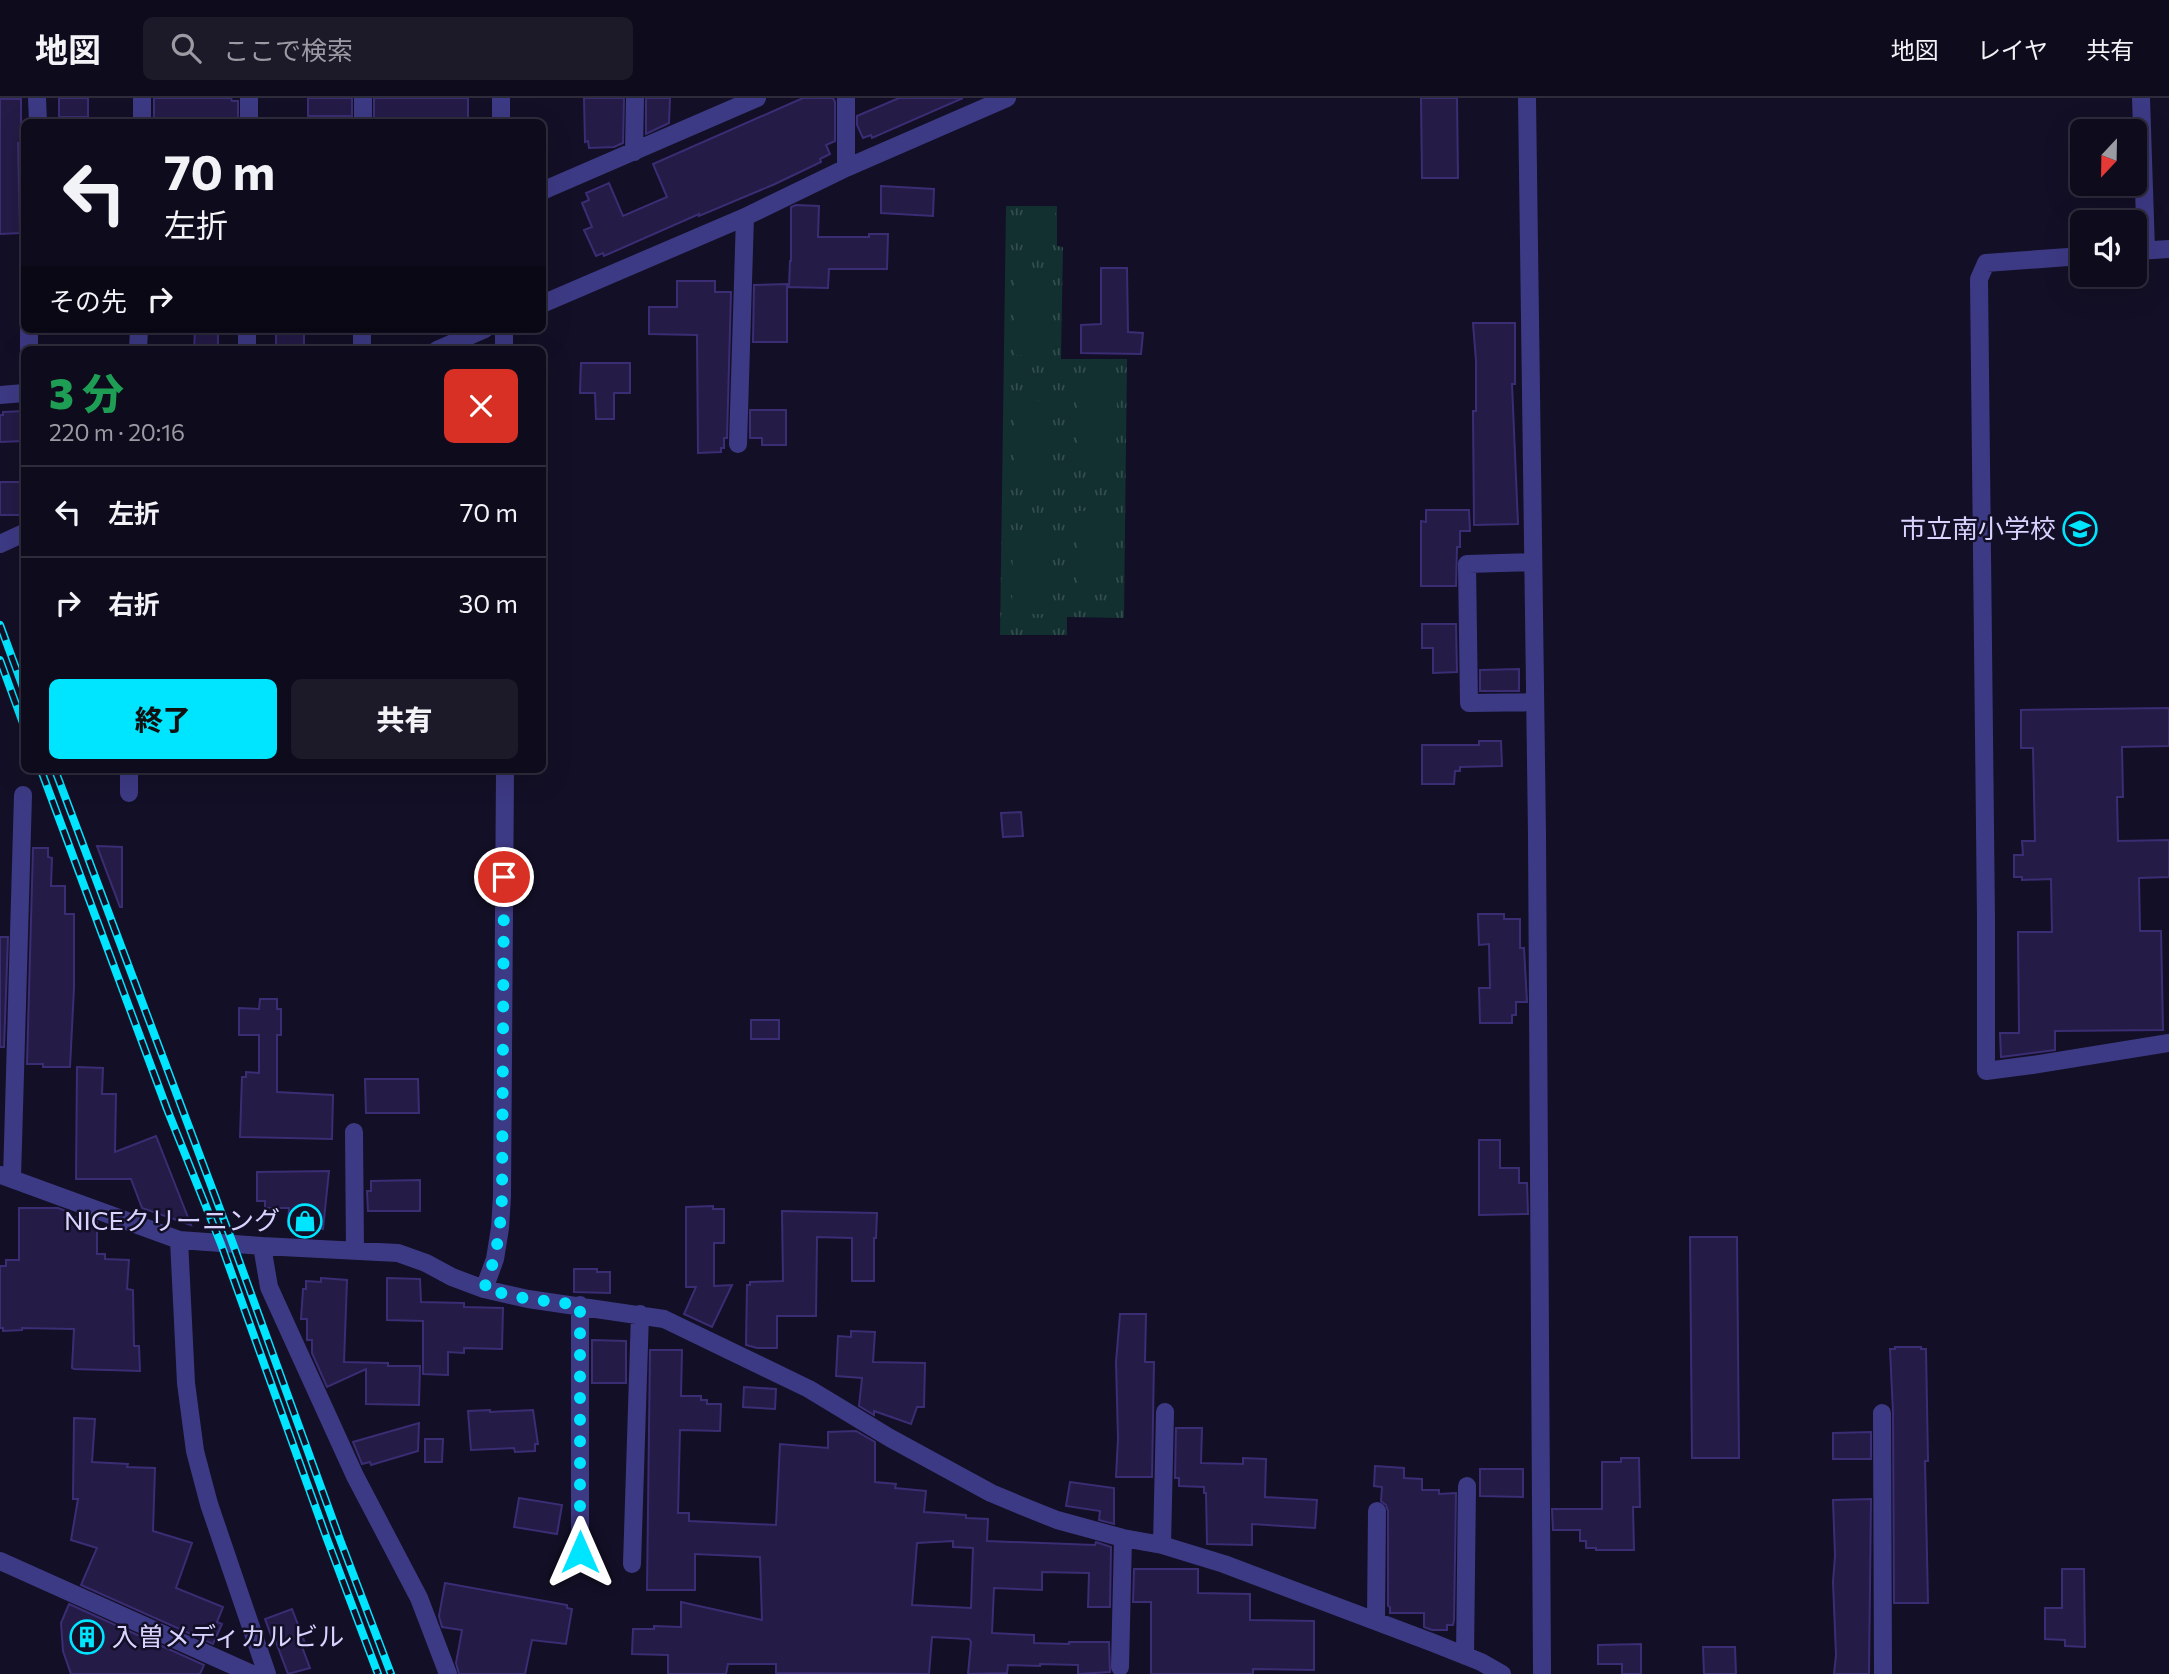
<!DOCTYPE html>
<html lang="ja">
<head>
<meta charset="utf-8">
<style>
  :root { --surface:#0e0b1c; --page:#1c1929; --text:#f1f3f6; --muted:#9b9ba3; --line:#2e2b3b; --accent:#00e5ff }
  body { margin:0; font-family:Commissioner,"Noto Sans JP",sans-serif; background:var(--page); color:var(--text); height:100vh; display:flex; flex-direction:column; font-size:26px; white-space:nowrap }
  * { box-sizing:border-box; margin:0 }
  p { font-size:23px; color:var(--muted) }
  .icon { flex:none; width:38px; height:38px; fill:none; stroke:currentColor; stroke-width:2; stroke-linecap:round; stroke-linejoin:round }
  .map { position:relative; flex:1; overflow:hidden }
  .drawer { position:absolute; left:21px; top:248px; width:525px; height:427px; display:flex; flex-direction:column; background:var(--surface); border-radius:10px; box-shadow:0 7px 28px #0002,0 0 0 2px var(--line) }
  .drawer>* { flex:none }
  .guide { position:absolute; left:21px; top:21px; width:525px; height:214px; border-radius:10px; box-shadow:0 7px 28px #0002,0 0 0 2px var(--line); background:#0e0b1c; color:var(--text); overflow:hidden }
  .needle { width:46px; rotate:202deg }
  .buttons { position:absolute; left:2070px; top:21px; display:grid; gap:14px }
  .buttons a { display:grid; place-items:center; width:77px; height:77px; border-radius:10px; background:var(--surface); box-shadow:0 7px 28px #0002,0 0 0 2px var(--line); font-size:35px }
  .pin { position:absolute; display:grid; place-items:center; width:60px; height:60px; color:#fff; margin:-30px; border:4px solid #fff; border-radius:50%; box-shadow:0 2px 7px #0007 }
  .me { position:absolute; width:77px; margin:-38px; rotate:0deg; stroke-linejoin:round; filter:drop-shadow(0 0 5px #0008) }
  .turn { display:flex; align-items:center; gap:24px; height:147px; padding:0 28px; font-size:32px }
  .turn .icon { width:91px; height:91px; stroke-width:2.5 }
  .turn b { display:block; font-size:49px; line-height:60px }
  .then { display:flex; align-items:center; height:66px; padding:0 28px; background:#0003; gap:14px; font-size:26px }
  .round { display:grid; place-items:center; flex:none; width:74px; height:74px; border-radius:10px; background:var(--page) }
  .headline { display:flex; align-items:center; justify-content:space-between; height:119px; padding:0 28px }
  h1 { font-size:42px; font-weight:800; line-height:52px; color:#1e9e55 }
  .primary-button { display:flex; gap:14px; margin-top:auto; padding:14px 28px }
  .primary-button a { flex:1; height:80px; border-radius:10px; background:var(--accent); color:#111; font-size:28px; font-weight:800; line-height:80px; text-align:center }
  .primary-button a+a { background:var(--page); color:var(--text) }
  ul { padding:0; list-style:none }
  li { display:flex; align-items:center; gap:21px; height:91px; padding:0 28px; border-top:2px solid var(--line) }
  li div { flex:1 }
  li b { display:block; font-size:26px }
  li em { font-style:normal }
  header { display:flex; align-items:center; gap:42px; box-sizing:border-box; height:98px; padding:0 35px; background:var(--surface); border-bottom:2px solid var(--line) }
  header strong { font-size:33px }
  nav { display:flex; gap:38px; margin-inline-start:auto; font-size:24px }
  .search { width:490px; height:63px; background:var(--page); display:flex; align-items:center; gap:18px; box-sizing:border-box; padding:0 24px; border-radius:10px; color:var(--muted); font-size:26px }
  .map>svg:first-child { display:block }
  .park { fill:url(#park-tufts) }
  .pitch { fill:#12302f }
  .building { fill:#241b47; stroke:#3b2d73; stroke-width:2; fill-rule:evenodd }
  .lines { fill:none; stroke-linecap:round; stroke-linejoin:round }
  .minor { stroke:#3d3a85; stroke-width:18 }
  .rail-casing { stroke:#00e5ff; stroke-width:8 }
  .rail { stroke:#130f26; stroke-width:5; stroke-dasharray:16; stroke-linecap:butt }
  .route { stroke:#00e5ff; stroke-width:12; stroke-dasharray:0 21.6 }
  .labels { text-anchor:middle; stroke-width:5; stroke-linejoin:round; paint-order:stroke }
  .poi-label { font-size:26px; fill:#d9d4ff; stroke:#130f26; text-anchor:end }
</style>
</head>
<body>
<header>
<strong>地図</strong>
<div class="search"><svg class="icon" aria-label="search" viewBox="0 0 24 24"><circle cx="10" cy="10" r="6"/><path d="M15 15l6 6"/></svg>ここで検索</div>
<nav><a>地図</a><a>レイヤ</a><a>共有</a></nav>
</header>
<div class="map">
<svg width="2169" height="1576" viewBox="0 0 2169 1576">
  <defs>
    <pattern id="park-tufts" width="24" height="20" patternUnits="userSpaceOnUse" patternTransform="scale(1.75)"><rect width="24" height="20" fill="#12302f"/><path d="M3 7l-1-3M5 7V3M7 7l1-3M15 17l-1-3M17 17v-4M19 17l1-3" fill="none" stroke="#344d4e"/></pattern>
  </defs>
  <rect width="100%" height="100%" fill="#130f26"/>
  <path class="park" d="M 1006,108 L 1057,108 L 1057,148 L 1063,149 L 1061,261 L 1127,261 L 1124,520 L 1067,519 L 1067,537 L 1000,537 Z"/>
  <path class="pitch" d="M 1055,109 L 1055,137 L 1028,137 L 1028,110 Z
    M 1014,173 L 1052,174 L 1052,257 L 1014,257 Z
    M 1079,283 L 1117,283 L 1116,366 L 1078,366 Z
    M 1014,303 L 1052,303 L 1051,386 L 1014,386 Z
    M 1078,413 L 1116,413 L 1115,496 L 1078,496 Z
    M 1013,432 L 1051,433 L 1050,516 L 1012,516 Z"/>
  <path class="building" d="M 59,0 L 88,0 L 88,19 L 59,19 Z
    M 154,0 L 231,0 L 232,3 L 238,3 L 238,24 L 154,24 Z
    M 308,0 L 352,0 L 352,18 L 308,18 Z
    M 374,0 L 468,0 L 468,21 L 448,22 L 448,24 L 374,24 Z
    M 584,0 L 624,0 L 623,45 L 614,49 L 589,50 L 588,43 L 585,44 Z
    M 646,0 L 670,0 L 669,25 L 646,36 Z
    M 803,0 L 833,0 L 835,4 L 835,43 L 826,47 L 830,56 L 820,61 L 821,64 L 775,86 L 699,118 L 699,116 L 604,158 L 603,155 L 596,158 L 584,132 L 592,129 L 582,105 L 589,102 L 586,95 L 609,85 L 623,118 L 667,99 L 653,66 Z
    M 899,0 L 963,0 L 872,40 L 871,37 L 863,40 L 857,27 L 857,18 Z
    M 1421,0 L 1457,0 L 1458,80 L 1422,80 Z
    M 0,1 L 21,1 L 21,45 L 18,45 L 20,135 L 0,136 Z
    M 881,88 L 934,91 L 933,118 L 881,115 Z
    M 796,107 L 819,108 L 818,139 L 869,139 L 869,136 L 888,136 L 887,171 L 829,171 L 828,190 L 789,189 L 790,163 L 791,163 L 791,109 Z
    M 1101,170 L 1127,170 L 1128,234 L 1143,235 L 1141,256 L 1081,255 L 1081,227 L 1101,226 Z
    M 677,183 L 715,183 L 715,194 L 731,194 L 727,340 L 724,340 L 724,350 L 721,350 L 721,354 L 698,355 L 697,237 L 649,236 L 649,209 L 677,209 Z
    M 787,186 L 787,244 L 753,244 L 754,187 Z
    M 1473,225 L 1515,225 L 1515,286 L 1512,286 L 1518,426 L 1474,427 L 1473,313 L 1476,313 L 1476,263 Z
    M 276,231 L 304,231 L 304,252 L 276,252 Z
    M 195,233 L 218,233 L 218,252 L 194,252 Z
    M 581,265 L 630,265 L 630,295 L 614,295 L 614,321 L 596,321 L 595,295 L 580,295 Z
    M 750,312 L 786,312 L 786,347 L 762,347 L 762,340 L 750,340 Z
    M 24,313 L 24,343 L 0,344 L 0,317 L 3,317 L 3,314 Z
    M 0,384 L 23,384 L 24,417 L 0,417 Z
    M 1426,412 L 1469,412 L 1470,433 L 1460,433 L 1460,449 L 1457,449 L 1456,488 L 1421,488 L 1421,423 L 1426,424 Z
    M 1422,526 L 1456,526 L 1457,574 L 1433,575 L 1433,550 L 1422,550 Z
    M 1519,571 L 1519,593 L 1480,593 L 1480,572 Z
    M 2169,610 L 2169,648 L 2122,649 L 2123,699 L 2117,699 L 2118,743 L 2169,742 L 2169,779 L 2139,780 L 2140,833 L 2161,833 L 2163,932 L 2055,933 L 2055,952 L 2001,959 L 2000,935 L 2019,935 L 2018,834 L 2052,834 L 2051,781 L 2022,782 L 2022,779 L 2014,779 L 2014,757 L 2023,757 L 2022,743 L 2035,743 L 2033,650 L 2021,650 L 2021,612 Z
    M 1479,643 L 1501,643 L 1502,668 L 1460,669 L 1460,673 L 1455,673 L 1454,686 L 1422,686 L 1422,647 L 1479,647 Z
    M 1021,714 L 1023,738 L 1003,739 L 1001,715 Z
    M 97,748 L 122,749 L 122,809 L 120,809 Z
    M 33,750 L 48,750 L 48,759 L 52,760 L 51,788 L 65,788 L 65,816 L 74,816 L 74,890 L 70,969 L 43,969 L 43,966 L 27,966 Z
    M 1478,816 L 1504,816 L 1504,821 L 1520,821 L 1520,850 L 1524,850 L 1527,904 L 1516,904 L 1516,917 L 1512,917 L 1512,925 L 1480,925 L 1479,890 L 1490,890 L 1489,846 L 1479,847 Z
    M 0,839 L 8,839 L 4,949 L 0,949 Z
    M 260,901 L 277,901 L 277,911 L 281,911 L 281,937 L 277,937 L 277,994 L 333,997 L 332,1041 L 240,1039 L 242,979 L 246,979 L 246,974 L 259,975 L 259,937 L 239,937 L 239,910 L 259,911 Z
    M 751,922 L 779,922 L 779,941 L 751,941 Z
    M 77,969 L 103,970 L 102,996 L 116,996 L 115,1054 L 156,1038 L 191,1127 L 142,1110 L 131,1081 L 76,1081 Z
    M 365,981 L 418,981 L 419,1015 L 366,1015 Z
    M 1479,1042 L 1500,1042 L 1500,1070 L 1519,1070 L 1519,1085 L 1527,1085 L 1528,1116 L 1479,1117 Z
    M 329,1073 L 323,1131 L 288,1128 L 289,1110 L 265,1110 L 265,1103 L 257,1103 L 257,1074 Z
    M 420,1082 L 420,1113 L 368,1113 L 367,1093 L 371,1093 L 371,1083 Z
    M 713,1108 L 713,1111 L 724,1111 L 724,1145 L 714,1145 L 714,1188 L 732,1187 L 712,1229 L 684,1216 L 696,1189 L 686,1189 L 686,1109 Z
    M 19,1110 L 58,1110 L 71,1115 L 71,1119 L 84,1120 L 97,1124 L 97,1156 L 105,1156 L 105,1161 L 129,1162 L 127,1191 L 133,1192 L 134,1248 L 139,1248 L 140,1273 L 74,1271 L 72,1270 L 74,1231 L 22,1230 L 22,1232 L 3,1233 L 3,1230 L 0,1230 L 0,1168 L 6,1168 L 6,1162 L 19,1162 Z
    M 782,1113 L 877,1115 L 876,1140 L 874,1140 L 874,1183 L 852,1183 L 852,1140 L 817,1139 L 816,1218 L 777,1218 L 777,1250 L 757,1250 L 746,1247 L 747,1187 L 750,1187 L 750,1184 L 783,1183 Z
    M 1690,1139 L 1737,1139 L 1739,1360 L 1692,1360 Z
    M 574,1171 L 597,1171 L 597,1174 L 610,1174 L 610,1195 L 574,1194 Z
    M 321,1180 L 347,1182 L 344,1264 L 388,1265 L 388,1268 L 420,1268 L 419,1307 L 366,1306 L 366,1271 L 327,1289 L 312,1255 L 312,1242 L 307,1242 L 307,1221 L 301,1221 L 303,1191 L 306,1191 L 306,1183 L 321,1184 Z
    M 387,1180 L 420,1181 L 421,1204 L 464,1205 L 464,1209 L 503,1210 L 502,1251 L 464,1250 L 464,1255 L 448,1254 L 448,1277 L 423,1276 L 423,1223 L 387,1222 Z
    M 1120,1216 L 1146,1216 L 1145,1264 L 1154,1264 L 1152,1379 L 1116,1379 L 1118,1340 L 1116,1264 Z
    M 851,1233 L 875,1234 L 873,1264 L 925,1265 L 924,1309 L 917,1309 L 911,1326 L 874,1313 L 874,1317 L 859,1308 L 862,1280 L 836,1278 L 838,1238 L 851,1239 Z
    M 592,1242 L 626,1243 L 626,1285 L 592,1285 Z
    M 1895,1249 L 1921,1249 L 1921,1251 L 1926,1251 L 1928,1363 L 1925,1363 L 1928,1505 L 1894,1505 L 1893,1315 L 1890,1251 L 1895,1251 Z
    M 650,1252 L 682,1252 L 681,1298 L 701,1298 L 701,1302 L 707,1302 L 707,1306 L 721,1306 L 720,1333 L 680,1332 L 678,1415 L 689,1415 L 689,1423 L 776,1427 L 780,1346 L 828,1350 L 828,1334 L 856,1333 L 875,1344 L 875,1384 L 896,1386 L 895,1390 L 926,1393 L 924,1414 L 966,1417 L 966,1420 L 988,1421 L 987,1443 L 1095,1447 L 1096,1444 L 1111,1449 L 1110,1509 L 1088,1509 L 1089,1475 L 1042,1474 L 1042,1492 L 994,1490 L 992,1535 L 1034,1537 L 1034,1545 L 1069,1546 L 1069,1544 L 1109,1544 L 1110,1574 L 1078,1576 L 1078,1567 L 1040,1566 L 1040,1568 L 1008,1567 L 1007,1575 L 968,1576 L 971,1544 L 969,1541 L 932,1539 L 929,1576 L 776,1575 L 776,1566 L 728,1566 L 726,1576 L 668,1576 L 668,1557 L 632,1556 L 633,1531 L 654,1531 L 654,1528 L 681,1529 L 681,1504 L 762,1522 L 760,1459 L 695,1456 L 695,1492 L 647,1492 ZM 953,1443 L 953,1449 L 973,1450 L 971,1510 L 912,1507 L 917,1445 Z
    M 744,1289 L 776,1291 L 775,1311 L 743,1309 Z
    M 490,1312 L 490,1314 L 533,1312 L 538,1346 L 535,1346 L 535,1353 L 515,1354 L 514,1350 L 471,1352 L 468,1313 Z
    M 74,1320 L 95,1321 L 92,1364 L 128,1366 L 127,1369 L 155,1370 L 153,1433 L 192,1445 L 176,1490 L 223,1509 L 217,1524 L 222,1526 L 213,1546 L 81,1487 L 97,1450 L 71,1442 L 78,1401 L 73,1401 Z
    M 419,1325 L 418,1353 L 371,1367 L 370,1364 L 362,1366 L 353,1344 Z
    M 1176,1330 L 1202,1330 L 1201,1365 L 1243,1366 L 1243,1360 L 1266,1361 L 1265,1399 L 1317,1402 L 1315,1430 L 1252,1426 L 1252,1447 L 1207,1446 L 1206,1395 L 1204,1395 L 1204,1389 L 1179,1388 L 1179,1380 L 1175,1380 Z
    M 1871,1334 L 1871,1361 L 1833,1361 L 1833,1335 Z
    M 425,1341 L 443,1341 L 442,1364 L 425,1364 Z
    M 1621,1360 L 1639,1360 L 1640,1409 L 1633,1409 L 1634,1452 L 1596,1452 L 1596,1450 L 1586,1450 L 1586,1443 L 1580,1443 L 1580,1432 L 1553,1432 L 1552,1411 L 1602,1411 L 1602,1364 L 1621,1364 Z
    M 1375,1368 L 1404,1370 L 1404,1380 L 1422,1381 L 1422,1392 L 1439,1392 L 1439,1396 L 1456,1395 L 1454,1522 L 1453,1527 L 1447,1527 L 1447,1532 L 1432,1532 L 1424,1529 L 1424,1515 L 1390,1515 L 1390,1509 L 1388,1508 L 1388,1413 L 1386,1407 L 1381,1403 L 1382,1389 L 1374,1388 Z
    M 1480,1371 L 1523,1371 L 1523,1399 L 1480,1398 Z
    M 1070,1384 L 1114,1390 L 1114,1426 L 1099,1422 L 1100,1413 L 1066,1408 Z
    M 519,1400 L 562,1407 L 557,1436 L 514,1429 Z
    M 1871,1401 L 1869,1576 L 1834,1576 L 1836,1557 L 1833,1484 L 1835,1458 L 1833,1402 Z
    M 1134,1471 L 1198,1471 L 1198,1495 L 1250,1496 L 1250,1522 L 1314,1523 L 1314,1572 L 1253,1571 L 1253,1576 L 1151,1576 L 1151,1504 L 1133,1504 Z
    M 2062,1471 L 2084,1471 L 2085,1549 L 2065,1548 L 2065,1542 L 2045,1541 L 2045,1510 L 2062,1510 Z
    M 445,1485 L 567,1507 L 567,1510 L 572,1511 L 566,1546 L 532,1542 L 525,1576 L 459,1576 L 456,1565 L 462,1532 L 442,1529 L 439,1518 Z
    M 69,1506 L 204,1567 L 200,1576 L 71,1576 L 63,1553 L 61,1525 Z
    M 292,1511 L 305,1545 L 301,1546 L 310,1570 L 288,1576 L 274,1539 L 272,1540 L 265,1521 Z
    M 1641,1546 L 1641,1576 L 1622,1576 L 1622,1566 L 1598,1566 L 1598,1547 Z
    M 1703,1549 L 1735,1549 L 1736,1576 L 1704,1576 Z"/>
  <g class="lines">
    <path class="minor" d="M 37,0 L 38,24
      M 501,0 L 501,24
      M 1527,0 L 1537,737 L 1542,1576
      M 2141,0 L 2146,152
      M 142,24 L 142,0
      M 249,24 L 249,0
      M 363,24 L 363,0
      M 634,54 L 635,0
      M 846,70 L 846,0
      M 542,93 L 757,0
      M 2138,153 L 2169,151
      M 2082,158 L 1986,165 L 1979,181 L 1986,821 L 1986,973 L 2032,967 L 2169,945
      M 542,206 L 745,119 L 846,70 L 1007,0
      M 504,231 L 504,252
      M 29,252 L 29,231
      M 138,252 L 139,231
      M 247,252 L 247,231
      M 362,252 L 362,231
      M 437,252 L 485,231
      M 0,297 L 24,295
      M 738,346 L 745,119
      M 0,446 L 24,435
      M 1533,464 L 1467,466 L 1469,605 L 1535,604
      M 129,695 L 129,672
      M 354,1034 L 355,1152
      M 1,1077 L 179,1142 L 262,1148
      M 12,1080 L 23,697
      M 179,1142 L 186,1285 L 195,1353 L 209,1406 L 267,1576
      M 484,1191 L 495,1161 L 500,1130 L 502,1099 L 505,672
      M 1882,1315 L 1883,1576
      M 1162,1447 L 1165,1314
      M 580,1455 L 580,1207
      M 0,1463 L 252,1576
      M 632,1466 L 640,1216
      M 1376,1523 L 1377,1413
      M 1465,1558 L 1467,1388
      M 1120,1569 L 1123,1440
      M 448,1576 L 419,1500 L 355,1378 L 269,1189 L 262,1148 L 398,1155 L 426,1165 L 452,1179 L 484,1191 L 528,1201 L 664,1221 L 809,1291 L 890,1340 L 991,1395 L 1022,1408 L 1057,1422 L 1123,1440 L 1162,1447 L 1224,1466 L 1431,1544 L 1481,1564 L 1502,1576"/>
    <defs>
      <path id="rail" d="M 0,527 L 24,592
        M 0,562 L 24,628
        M 41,672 L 167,1011 L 221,1146 L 327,1441 L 378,1576
        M 55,672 L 233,1146 L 339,1439 L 391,1576"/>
    </defs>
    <use href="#rail" class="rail-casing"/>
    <use href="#rail" class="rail"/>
  </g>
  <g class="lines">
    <path class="route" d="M 504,779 L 502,1099 C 500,1136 497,1157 484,1191 L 528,1201 L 580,1207 L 580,1454"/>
  </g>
  <defs>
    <symbol id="school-ring" viewBox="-11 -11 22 22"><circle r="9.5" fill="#130f26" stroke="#00e5ff" stroke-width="1.5"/><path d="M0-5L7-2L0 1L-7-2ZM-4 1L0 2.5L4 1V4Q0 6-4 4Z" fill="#00e5ff"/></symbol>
    <symbol id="shop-ring" viewBox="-11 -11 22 22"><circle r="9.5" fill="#130f26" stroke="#00e5ff" stroke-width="1.5"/><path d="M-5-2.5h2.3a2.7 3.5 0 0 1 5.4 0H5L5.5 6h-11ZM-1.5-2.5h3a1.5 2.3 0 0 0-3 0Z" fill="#00e5ff"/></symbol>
    <symbol id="building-ring" viewBox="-11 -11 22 22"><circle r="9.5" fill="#130f26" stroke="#00e5ff" stroke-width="1.5"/><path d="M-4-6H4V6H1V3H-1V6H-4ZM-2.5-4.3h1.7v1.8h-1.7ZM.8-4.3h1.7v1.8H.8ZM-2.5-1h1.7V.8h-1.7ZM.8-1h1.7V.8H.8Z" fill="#00e5ff"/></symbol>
  </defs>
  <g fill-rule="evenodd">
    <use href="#school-ring" x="2061" y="412" width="38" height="38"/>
    <use href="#shop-ring" x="286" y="1104" width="38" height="38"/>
    <use href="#building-ring" x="68" y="1520" width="38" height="38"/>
  </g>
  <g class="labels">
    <g class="poi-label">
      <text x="2056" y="440">市立南小学校</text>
      <text x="280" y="1132">NICEクリーニング</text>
      <text x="112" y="1548" text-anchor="start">入曽メディカルビル</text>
    </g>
  </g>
</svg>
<div class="buttons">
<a><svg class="needle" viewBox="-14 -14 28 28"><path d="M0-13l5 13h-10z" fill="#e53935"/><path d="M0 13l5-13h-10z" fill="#9b9ba3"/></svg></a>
<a><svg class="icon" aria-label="sound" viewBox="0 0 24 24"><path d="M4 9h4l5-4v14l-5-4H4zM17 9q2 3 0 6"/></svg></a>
</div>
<div class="pin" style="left:504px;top:779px;background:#d93025"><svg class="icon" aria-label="arrive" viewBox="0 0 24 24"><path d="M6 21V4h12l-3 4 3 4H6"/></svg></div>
<svg class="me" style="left:580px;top:1454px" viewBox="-20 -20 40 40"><path d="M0-17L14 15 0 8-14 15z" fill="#00e5ff" stroke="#fff" stroke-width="4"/></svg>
<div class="guide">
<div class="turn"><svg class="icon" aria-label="left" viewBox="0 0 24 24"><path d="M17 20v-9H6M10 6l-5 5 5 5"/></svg><div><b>70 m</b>左折</div></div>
<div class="then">その先<svg class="icon" aria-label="right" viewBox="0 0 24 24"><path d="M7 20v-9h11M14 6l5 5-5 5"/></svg></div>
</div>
<section class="drawer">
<div class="headline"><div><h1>3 分</h1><p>220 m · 20:16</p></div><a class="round" style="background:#d93025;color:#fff"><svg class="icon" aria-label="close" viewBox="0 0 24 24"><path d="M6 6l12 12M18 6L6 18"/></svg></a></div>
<ul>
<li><svg class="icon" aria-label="left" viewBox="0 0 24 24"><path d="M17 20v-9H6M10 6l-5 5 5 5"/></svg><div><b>左折</b></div><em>70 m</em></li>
<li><svg class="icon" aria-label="right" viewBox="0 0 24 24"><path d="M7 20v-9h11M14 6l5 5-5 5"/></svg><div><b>右折</b></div><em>30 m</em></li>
</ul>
<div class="primary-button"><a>終了</a><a>共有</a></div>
</section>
</div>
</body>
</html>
